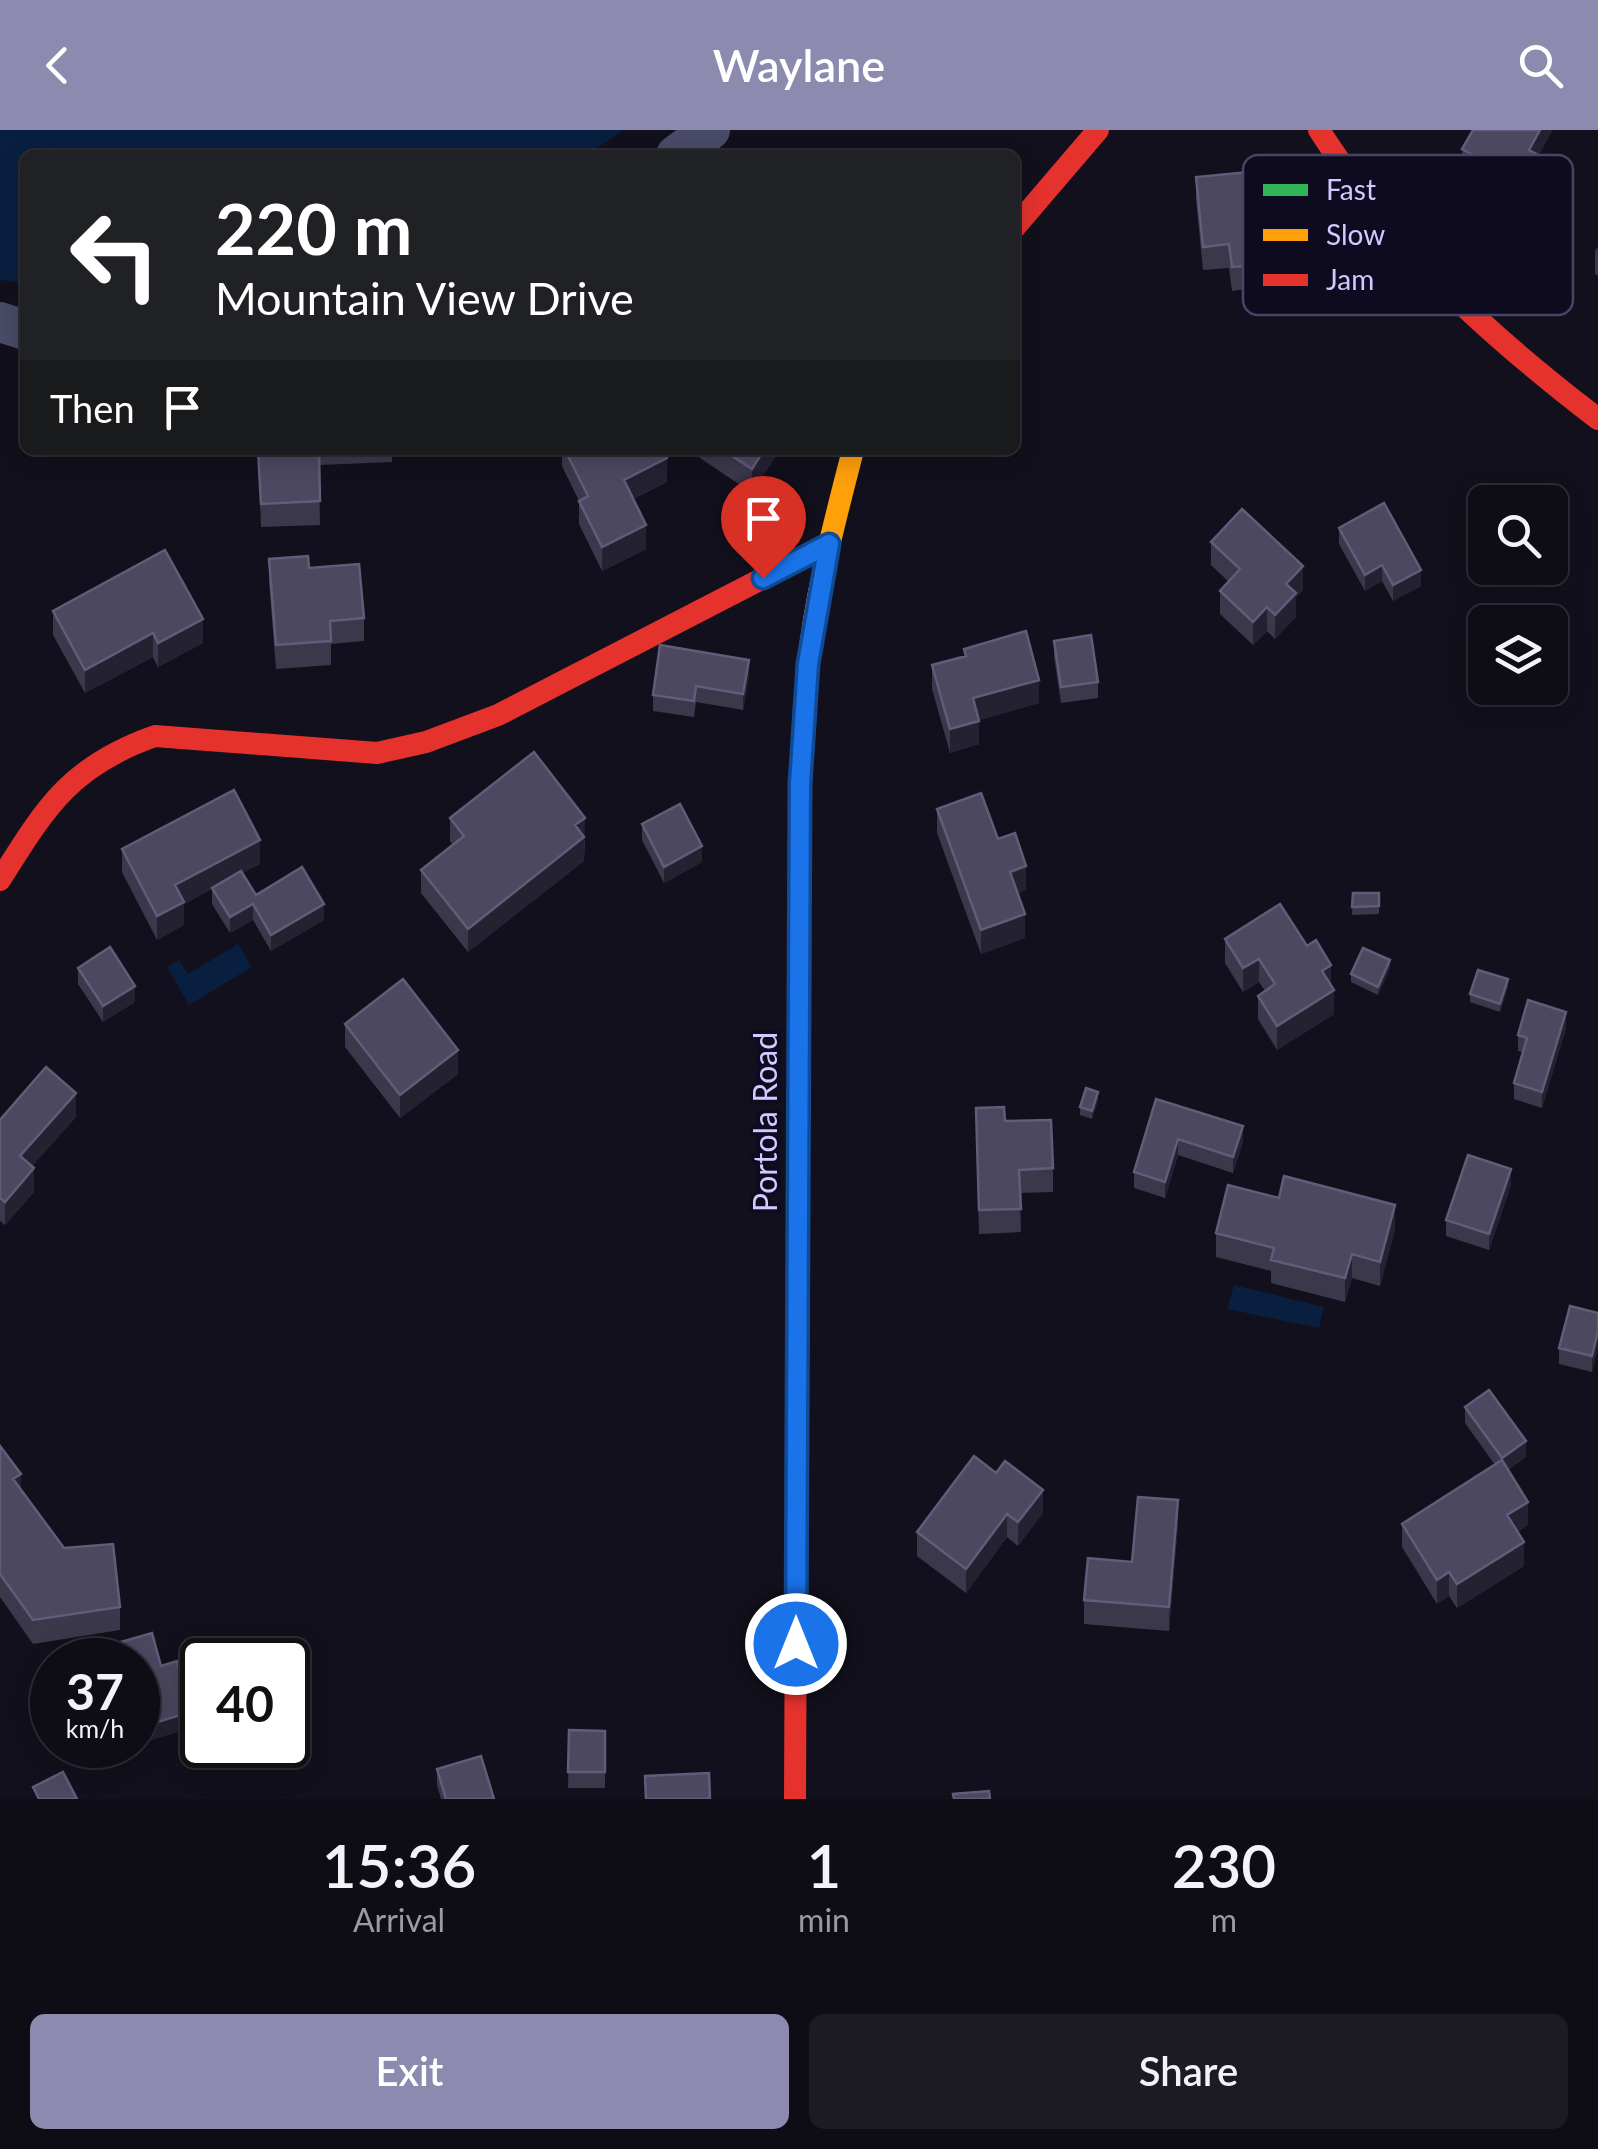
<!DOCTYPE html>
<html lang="en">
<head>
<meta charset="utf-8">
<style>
  :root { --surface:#0e0c15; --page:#1c1a22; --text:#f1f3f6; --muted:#9b9ba0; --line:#2e2c34; --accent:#8d8ab0 }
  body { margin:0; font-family:Lato,sans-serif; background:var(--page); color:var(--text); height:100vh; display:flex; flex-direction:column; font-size:38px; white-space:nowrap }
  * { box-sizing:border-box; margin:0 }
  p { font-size:32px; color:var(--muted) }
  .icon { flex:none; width:55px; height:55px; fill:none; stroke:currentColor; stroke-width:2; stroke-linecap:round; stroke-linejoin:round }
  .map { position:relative; height:1669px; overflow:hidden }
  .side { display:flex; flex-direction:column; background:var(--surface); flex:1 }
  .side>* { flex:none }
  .banner { position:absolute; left:20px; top:20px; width:1000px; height:305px; border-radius:15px; box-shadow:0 5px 25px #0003,0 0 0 2px var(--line); background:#202124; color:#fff; overflow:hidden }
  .fabs { position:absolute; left:1468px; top:355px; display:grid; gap:20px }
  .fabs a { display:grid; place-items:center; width:100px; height:100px; border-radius:15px; background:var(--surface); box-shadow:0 5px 25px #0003,0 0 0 2px var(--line); font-size:50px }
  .speed { position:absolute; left:30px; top:1508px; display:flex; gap:20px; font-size:50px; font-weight:700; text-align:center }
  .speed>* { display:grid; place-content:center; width:130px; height:130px; border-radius:50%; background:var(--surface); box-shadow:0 5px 25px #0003,0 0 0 2px var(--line); line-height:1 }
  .speed small { font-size:25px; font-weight:400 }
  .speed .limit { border:5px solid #111; border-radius:15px; background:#fff; color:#111 }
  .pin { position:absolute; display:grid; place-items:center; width:85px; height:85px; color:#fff; margin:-102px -42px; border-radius:50% 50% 50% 0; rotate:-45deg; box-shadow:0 0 10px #0007 }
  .pin .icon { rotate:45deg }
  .me { position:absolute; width:110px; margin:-55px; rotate:0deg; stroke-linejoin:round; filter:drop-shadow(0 0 8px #0008) }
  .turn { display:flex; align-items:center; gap:35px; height:210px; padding:0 30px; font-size:45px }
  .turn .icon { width:130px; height:130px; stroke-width:2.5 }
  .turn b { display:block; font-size:70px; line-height:85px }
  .then { display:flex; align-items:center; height:95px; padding:0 30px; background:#0003; gap:20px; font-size:38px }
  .eta { display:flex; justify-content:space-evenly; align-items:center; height:170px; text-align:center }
  .eta b { font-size:60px; font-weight:600; line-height:70px }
  .primary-button { display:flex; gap:20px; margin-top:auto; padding:20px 30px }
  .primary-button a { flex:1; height:115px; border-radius:15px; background:var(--accent); color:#fff; font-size:40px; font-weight:600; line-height:115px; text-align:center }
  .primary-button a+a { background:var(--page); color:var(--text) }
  header { display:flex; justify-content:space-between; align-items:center; height:130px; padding:0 30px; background:var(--accent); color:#fff; font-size:45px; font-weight:600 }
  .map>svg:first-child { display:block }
  .water { fill:#081f40 }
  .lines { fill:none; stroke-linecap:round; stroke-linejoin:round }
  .street { stroke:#4a4b66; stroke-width:40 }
  .fast { stroke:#30b455; stroke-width:22 }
  .slow { stroke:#ff9f0a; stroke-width:22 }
  .jam { stroke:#e5322d; stroke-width:22 }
  .wall { fill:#3b384c }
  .shaded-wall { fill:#242131 }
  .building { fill:#4b4860; stroke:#605c79; stroke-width:2.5 }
  .route-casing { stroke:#114b97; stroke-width:25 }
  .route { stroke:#1a73e8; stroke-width:18 }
  .labels { text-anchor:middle; stroke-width:8; stroke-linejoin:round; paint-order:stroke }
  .street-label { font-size:32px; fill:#cfcbff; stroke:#0e0b21 }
  .key { fill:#0e0b21; stroke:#484564; stroke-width:2.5 }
  .key-label { font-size:28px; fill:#cfcbff }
</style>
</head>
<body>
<header><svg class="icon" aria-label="back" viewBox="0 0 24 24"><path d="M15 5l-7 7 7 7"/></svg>Waylane<svg class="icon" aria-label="search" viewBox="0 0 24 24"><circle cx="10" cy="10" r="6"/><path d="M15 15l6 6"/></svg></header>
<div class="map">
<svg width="1598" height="1669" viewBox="0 0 1598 1669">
  <rect width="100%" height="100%" fill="#12101c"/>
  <path class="water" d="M 0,0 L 624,0 L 586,25 L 25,25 L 25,153 L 0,150 Z
    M 238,814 L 252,837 L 189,875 L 167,837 L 179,830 L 188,844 Z
    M 1234,1155 L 1324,1177 L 1319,1198 L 1227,1179 Z"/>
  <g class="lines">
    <path class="street" d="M 676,25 L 710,0
      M 0,192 L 25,200"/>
    <path class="fast" d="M 797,1212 L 799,833"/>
    <path class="slow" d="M 799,833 C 800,734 798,635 808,536 C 815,463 835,391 853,320"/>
    <path class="jam" d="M 1319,0 C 1396,122 1485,202 1598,289
      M 1015,97 L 1098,0
      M 0,750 C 46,677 70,636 155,606 L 377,623 L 426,612 L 498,585 L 829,414
      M 795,1669 L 797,1212"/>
  </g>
  <path class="wall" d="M 1462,19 L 1539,25 L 1572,66 L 1553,101 L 1517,81 L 1517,72 L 1462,43 Z
    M 1196,47 L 1254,106 L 1297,142 L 1297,166 L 1247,170 L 1246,159 L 1232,161 L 1229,138 L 1203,140 L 1196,70 Z
    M 1598,117 L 1598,146 L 1595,144 L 1595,121 Z
    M 258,320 L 392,320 L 392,332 L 319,335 L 320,395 L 261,397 Z
    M 562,320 L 664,320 L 667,352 L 633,369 L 646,419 L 602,441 L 579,394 L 579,371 L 562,336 Z
    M 700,320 L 775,320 L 775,327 L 752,363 L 700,328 Z
    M 1339,398 L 1421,456 L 1393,471 L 1382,451 L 1365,461 L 1339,414 Z
    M 1211,412 L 1303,460 L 1296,467 L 1296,487 L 1275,509 L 1267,501 L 1253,515 L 1220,484 L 1220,461 L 1229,452 L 1211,435 Z
    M 269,429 L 309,438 L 364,488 L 364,511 L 331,514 L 331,535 L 276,539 L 269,452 Z
    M 53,481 L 203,513 L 158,537 L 153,527 L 85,563 L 53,505 Z
    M 1054,511 L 1098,552 L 1098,568 L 1061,573 L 1054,527 Z
    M 964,519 L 1039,573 L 979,590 L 979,614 L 950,623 L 932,559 L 932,535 L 964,526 Z
    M 749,546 L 743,580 L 696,572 L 694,587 L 653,581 L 653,565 Z
    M 937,679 L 998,709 L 1026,760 L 1018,763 L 1025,808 L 981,824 L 937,703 Z
    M 450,688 L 585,711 L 584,731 L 468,822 L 421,763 L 421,740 L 453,715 L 450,711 Z
    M 642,694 L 702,732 L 664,753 L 642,710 Z
    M 122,719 L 260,734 L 242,743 L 256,765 L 324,790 L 271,821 L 253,790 L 230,803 L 212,774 L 212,759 L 184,774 L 184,795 L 157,810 L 122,742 Z
    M 1353,763 L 1379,763 L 1379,784 L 1352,785 Z
    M 1225,809 L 1331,855 L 1334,884 L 1277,920 L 1258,889 L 1258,866 L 1265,861 L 1259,852 L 1243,862 L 1225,833 Z
    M 78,838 L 135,872 L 103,892 L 78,854 Z
    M 1390,838 L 1378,865 L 1351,852 L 1351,844 Z
    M 1508,857 L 1500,882 L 1470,872 L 1470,864 Z
    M 345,894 L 458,944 L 400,988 L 345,917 Z
    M 1566,898 L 1542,978 L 1514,969 L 1514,953 L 1523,922 L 1518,921 L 1518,905 Z
    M 1156,969 L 1243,1012 L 1233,1043 L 1178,1025 L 1165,1068 L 1134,1058 L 1134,1042 Z
    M 1098,970 L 1092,989 L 1080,985 L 1080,977 Z
    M 76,987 L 32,1036 L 34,1062 L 5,1095 L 0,1091 L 0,990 Z
    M 1005,991 L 1053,1038 L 1053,1062 L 1020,1063 L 1021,1102 L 979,1104 L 976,1002 Z
    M 1511,1055 L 1489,1120 L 1446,1106 L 1446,1090 Z
    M 1395,1099 L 1380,1156 L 1352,1148 L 1345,1172 L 1271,1153 L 1271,1141 L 1216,1127 L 1216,1103 Z
    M 1598,1183 L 1598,1217 L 1592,1242 L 1559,1234 L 1559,1218 Z
    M 1465,1277 L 1526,1327 L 1508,1340 L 1528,1395 L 1517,1402 L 1524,1436 L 1457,1478 L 1449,1466 L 1437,1474 L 1402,1417 L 1402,1394 L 1495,1335 L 1465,1293 Z
    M 0,1316 L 21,1361 L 64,1418 L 120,1477 L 120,1500 L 33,1514 L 0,1467 Z
    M 974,1326 L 1043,1383 L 1018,1416 L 1007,1407 L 966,1463 L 917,1426 L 917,1402 Z
    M 1178,1394 L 1169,1501 L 1084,1494 L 1084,1470 Z
    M 117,1513 L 161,1536 L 191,1598 L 141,1613 L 138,1602 L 138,1530 L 117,1530 Z
    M 569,1600 L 605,1601 L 605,1658 L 568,1658 Z
    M 437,1639 L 494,1669 L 441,1669 L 437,1655 Z"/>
  <path class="shaded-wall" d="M 1540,0 L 1553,0 L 1529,43 L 1529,20 Z
    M 1572,43 L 1572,66 L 1553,101 L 1553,77 Z
    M 764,320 L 775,320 L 775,327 L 752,363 L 752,339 Z
    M 667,328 L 667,352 L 624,373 L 624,350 Z
    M 646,395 L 646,419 L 602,441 L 602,417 Z
    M 1382,435 L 1382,451 L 1365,461 L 1365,445 Z
    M 1303,436 L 1303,460 L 1296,467 L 1296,487 L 1275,509 L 1275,485 L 1286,454 Z
    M 1421,440 L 1421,456 L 1393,471 L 1393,455 Z
    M 1267,477 L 1267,501 L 1253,515 L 1253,492 Z
    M 203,489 L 203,513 L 158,537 L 158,513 Z
    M 153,503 L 153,527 L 85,563 L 85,540 Z
    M 749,530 L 749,546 L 743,580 L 743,564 Z
    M 1039,550 L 1039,573 L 973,592 L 973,568 Z
    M 979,591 L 979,614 L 950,623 L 950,599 Z
    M 585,688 L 584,731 L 468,822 L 468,799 Z
    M 260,710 L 260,734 L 184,774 L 184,795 L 157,810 L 157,786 L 175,755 Z
    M 702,716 L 702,732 L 664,753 L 664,737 Z
    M 1026,736 L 1026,760 L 1010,766 L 1010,742 Z
    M 253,774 L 253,790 L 230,803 L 230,787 Z
    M 324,774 L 324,790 L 271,821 L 271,805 Z
    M 1025,784 L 1025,808 L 981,824 L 981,800 Z
    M 1259,829 L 1259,852 L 1243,862 L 1243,838 Z
    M 1390,830 L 1390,838 L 1378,865 L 1378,857 Z
    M 1331,835 L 1331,859 L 1322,841 Z
    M 1508,849 L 1508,857 L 1500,882 L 1500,874 Z
    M 135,856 L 135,872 L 103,892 L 103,876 Z
    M 1334,860 L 1334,884 L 1277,920 L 1277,896 Z
    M 1566,882 L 1566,898 L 1542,978 L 1542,962 Z
    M 458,920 L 458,944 L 400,988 L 400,965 Z
    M 1098,962 L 1098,970 L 1092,989 L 1092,981 Z
    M 76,963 L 76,987 L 20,1050 L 20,1026 Z
    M 1243,996 L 1243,1012 L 1233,1043 L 1233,1027 Z
    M 1178,1009 L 1178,1025 L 1165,1068 L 1165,1052 Z
    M 34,1038 L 34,1062 L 5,1095 L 5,1072 Z
    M 1511,1039 L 1511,1055 L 1489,1120 L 1489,1104 Z
    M 1395,1075 L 1395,1099 L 1380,1156 L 1380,1132 Z
    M 1352,1124 L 1352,1148 L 1345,1172 L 1345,1148 Z
    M 1598,1201 L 1598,1217 L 1592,1242 L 1592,1226 Z
    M 1526,1311 L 1526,1327 L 1502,1344 L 1502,1328 Z
    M 21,1344 L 21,1367 L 13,1349 Z
    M 1043,1360 L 1043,1383 L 1018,1416 L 1018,1392 Z
    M 1178,1370 L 1178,1394 L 1169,1501 L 1169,1477 Z
    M 1528,1372 L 1528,1395 L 1507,1408 L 1507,1385 Z
    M 1007,1384 L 1007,1407 L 966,1463 L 966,1439 Z
    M 1524,1412 L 1524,1436 L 1457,1478 L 1457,1454 Z
    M 1449,1442 L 1449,1466 L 1437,1474 L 1437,1450 Z
    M 191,1582 L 191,1598 L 141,1613 L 141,1597 Z"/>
  <path class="building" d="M 1473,0 L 1540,0 L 1529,20 L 1572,43 L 1553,77 L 1517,57 L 1520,51 L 1462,19 Z
    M 1248,42 L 1254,106 L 1293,102 L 1297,142 L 1247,146 L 1246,136 L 1232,137 L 1229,114 L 1203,117 L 1196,47 Z
    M 258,320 L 319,320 L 320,371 L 261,374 Z
    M 565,320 L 664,320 L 667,328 L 624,350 L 646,395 L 602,417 L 579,371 L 588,366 Z
    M 723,320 L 764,320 L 752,339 Z
    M 1384,373 L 1421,440 L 1393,455 L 1382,435 L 1365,445 L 1339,398 Z
    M 1242,379 L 1303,436 L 1286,454 L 1296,463 L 1275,485 L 1267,477 L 1253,492 L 1220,461 L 1240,439 L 1211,412 Z
    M 165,420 L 203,489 L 158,513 L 153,503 L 85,540 L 53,481 Z
    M 308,426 L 309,438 L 359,434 L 364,488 L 330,491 L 331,511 L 276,515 L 269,429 Z
    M 1026,501 L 1039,550 L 973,568 L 979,591 L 950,599 L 932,535 L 966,526 L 964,519 Z
    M 1091,505 L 1098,552 L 1061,557 L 1054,511 Z
    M 660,515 L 749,530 L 743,564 L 696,556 L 694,571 L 653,565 Z
    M 534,622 L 585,688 L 575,695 L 584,707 L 468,799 L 421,740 L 464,706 L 450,688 Z
    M 234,660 L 260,710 L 175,755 L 184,772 L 157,786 L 122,719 Z
    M 981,663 L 998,709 L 1015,703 L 1026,736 L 1010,742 L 1025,784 L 981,800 L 937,679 Z
    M 680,674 L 702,716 L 664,737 L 642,694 Z
    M 302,737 L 324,774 L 271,805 L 253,774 L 230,787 L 212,758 L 241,741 L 256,765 Z
    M 1353,763 L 1379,763 L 1379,776 L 1352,777 Z
    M 1280,774 L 1307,816 L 1316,810 L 1331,835 L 1322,841 L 1334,860 L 1277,896 L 1258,866 L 1275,854 L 1259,829 L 1243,838 L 1225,809 Z
    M 110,817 L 135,856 L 103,876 L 78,838 Z
    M 1363,818 L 1390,830 L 1378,857 L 1351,844 Z
    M 1478,840 L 1508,849 L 1500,874 L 1470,864 Z
    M 403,849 L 458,920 L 400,965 L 345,894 Z
    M 1528,870 L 1566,882 L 1542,962 L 1514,953 L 1527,908 L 1518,905 Z
    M 46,937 L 76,963 L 20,1026 L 34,1038 L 5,1072 L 0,1068 L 0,990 Z
    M 1086,958 L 1098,962 L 1092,981 L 1080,977 Z
    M 1156,969 L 1243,996 L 1233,1027 L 1178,1009 L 1165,1052 L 1134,1042 Z
    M 1004,977 L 1005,991 L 1051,990 L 1053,1038 L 1019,1040 L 1021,1079 L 979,1080 L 976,978 Z
    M 1468,1025 L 1511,1039 L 1489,1104 L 1446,1090 Z
    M 1284,1046 L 1395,1075 L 1380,1132 L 1352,1124 L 1345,1148 L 1271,1130 L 1274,1118 L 1216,1103 L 1228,1055 L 1279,1068 Z
    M 1570,1176 L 1598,1183 L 1598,1201 L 1592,1226 L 1559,1218 Z
    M 1489,1260 L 1526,1311 L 1502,1328 L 1465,1277 Z
    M 0,1316 L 21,1344 L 13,1349 L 64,1418 L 113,1414 L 120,1477 L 33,1490 L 0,1444 Z
    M 974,1326 L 996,1343 L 1005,1331 L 1043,1360 L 1018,1392 L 1007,1384 L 966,1439 L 917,1402 Z
    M 1502,1330 L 1528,1372 L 1507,1385 L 1524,1412 L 1457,1454 L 1449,1442 L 1437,1450 L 1402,1394 Z
    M 1138,1367 L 1178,1370 L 1169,1477 L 1084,1470 L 1088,1428 L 1132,1432 Z
    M 152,1503 L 161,1536 L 177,1531 L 191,1582 L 141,1597 L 138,1586 L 138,1530 L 122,1530 L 117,1513 Z
    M 569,1600 L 605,1601 L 605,1642 L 568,1642 Z
    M 481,1626 L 494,1669 L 446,1669 L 437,1639 Z
    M 63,1642 L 77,1669 L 39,1669 L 33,1657 Z
    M 709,1643 L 710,1669 L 646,1669 L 645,1646 Z
    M 989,1661 L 990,1669 L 954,1669 L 953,1664 Z"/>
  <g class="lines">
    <defs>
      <path id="route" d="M 763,448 L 829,414 L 808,534 L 800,654 L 796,1514"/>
    </defs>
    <use href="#route" class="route-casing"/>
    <use href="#route" class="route"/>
  </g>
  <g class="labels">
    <g class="street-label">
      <text transform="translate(766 992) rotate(-90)" y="11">Portola Road</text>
    </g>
  </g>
  <rect x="1243" y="25" width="330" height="160" rx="15" class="key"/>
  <rect x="1263" y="54" width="45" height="12" fill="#30b455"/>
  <rect x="1263" y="99" width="45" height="12" fill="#ff9f0a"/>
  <rect x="1263" y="144" width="45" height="12" fill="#e5322d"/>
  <g class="key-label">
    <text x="1326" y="70">Fast</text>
    <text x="1326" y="115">Slow</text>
    <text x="1326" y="160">Jam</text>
  </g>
</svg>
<div class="fabs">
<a><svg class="icon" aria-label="search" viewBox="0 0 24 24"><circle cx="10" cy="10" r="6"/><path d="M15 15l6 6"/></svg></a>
<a><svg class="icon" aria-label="layers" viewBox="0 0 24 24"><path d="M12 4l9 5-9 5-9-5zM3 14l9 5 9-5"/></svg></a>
</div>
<div class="speed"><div>37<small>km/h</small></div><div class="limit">40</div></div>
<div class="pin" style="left:763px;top:448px;background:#d93025"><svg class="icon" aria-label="arrive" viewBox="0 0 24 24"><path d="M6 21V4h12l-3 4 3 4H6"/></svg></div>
<svg class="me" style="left:796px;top:1514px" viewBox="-20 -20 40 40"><circle r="17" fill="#1a73e8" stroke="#fff" stroke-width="3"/><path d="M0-11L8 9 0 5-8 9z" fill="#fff"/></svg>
<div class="banner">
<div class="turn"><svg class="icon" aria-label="left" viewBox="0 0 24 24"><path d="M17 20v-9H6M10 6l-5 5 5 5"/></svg><div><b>220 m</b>Mountain View Drive</div></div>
<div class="then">Then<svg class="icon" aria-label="arrive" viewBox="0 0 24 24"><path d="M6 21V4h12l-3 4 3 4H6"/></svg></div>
</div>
</div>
<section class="side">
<div class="eta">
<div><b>15:36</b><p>Arrival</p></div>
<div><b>1</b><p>min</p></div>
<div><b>230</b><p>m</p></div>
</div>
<div class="primary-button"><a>Exit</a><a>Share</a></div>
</section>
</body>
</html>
